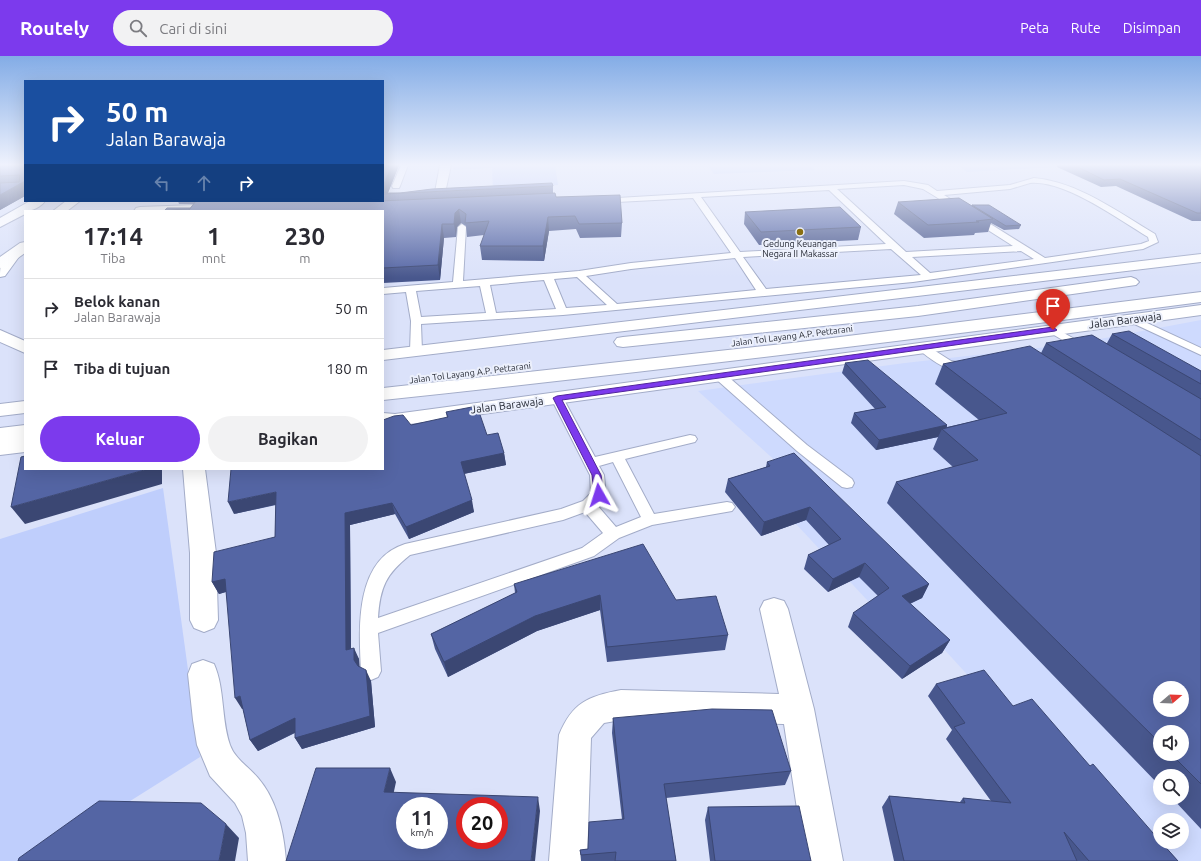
<!DOCTYPE html>
<html lang="id">
<head>
<meta charset="utf-8">
<style>
  :root { --surface:#fff; --page:#f2f2f3; --text:#2b2b33; --muted:#7c7c81; --line:#e1e1e2; --accent:#7c3aed }
  body { margin:0; font-family:Ubuntu,sans-serif; background:var(--page); color:var(--text); height:100vh; display:flex; flex-direction:column; font-size:15px; white-space:nowrap }
  * { box-sizing:border-box; margin:0 }
  p { font-size:13px; color:var(--muted) }
  .icon { flex:none; width:22px; height:22px; fill:none; stroke:currentColor; stroke-width:2; stroke-linecap:round; stroke-linejoin:round }
  .map { position:relative; flex:1; overflow:hidden }
  .side { position:absolute; left:24px; top:154px; width:360px; height:260px; display:flex; flex-direction:column; background:var(--surface); border-radius:0px; box-shadow:0 4px 16px #0002 }
  .side>* { flex:none }
  .top-card { position:absolute; left:24px; top:24px; width:360px; height:122px; border-radius:0px; box-shadow:0 4px 16px #0002; background:#1a4fa0; color:#fff; overflow:hidden }
  .needle { width:26px; rotate:71deg }
  .controls { position:absolute; left:1153px; top:625px; display:grid; gap:8px }
  .controls a { display:grid; place-items:center; width:36px; height:36px; border-radius:50%; background:var(--surface); box-shadow:0 4px 16px #0002; font-size:20px }
  .speed { position:absolute; left:396px; top:741px; display:flex; gap:8px; font-size:20px; font-weight:700; text-align:center }
  .speed>* { display:grid; place-content:center; width:52px; height:52px; border-radius:50%; background:var(--surface); box-shadow:0 4px 16px #0002; line-height:1 }
  .speed small { font-size:10px; font-weight:400 }
  .speed .limit { border:6px solid #d22; background:#fff; color:#111 }
  .pin { position:absolute; display:grid; place-items:center; width:34px; height:34px; color:#fff; margin:-41px -17px; border-radius:50% 50% 50% 0; rotate:-45deg; box-shadow:0 0 4px #0007 }
  .pin .icon { rotate:45deg }
  .me { position:absolute; width:44px; margin:-22px; rotate:354deg; stroke-linejoin:round; filter:drop-shadow(0 0 3px #0008) }
  .turn { display:flex; align-items:center; gap:14px; height:84px; padding:0 16px; font-size:18px }
  .turn .icon { width:52px; height:52px; stroke-width:2.5 }
  .turn b { display:block; font-size:28px; line-height:34px }
  .lanes { display:flex; align-items:center; height:38px; padding:0 16px; background:#0003; justify-content:center; gap:20px; direction:ltr }
  .lanes .off { opacity:.35 }
  .eta { display:flex; justify-content:space-evenly; align-items:center; height:68px; text-align:center }
  .eta b { font-size:24px; font-weight:700; line-height:28px }
  .action { display:flex; gap:8px; margin-top:auto; padding:8px 16px }
  .action a { flex:1; height:46px; border-radius:24px; background:var(--accent); color:#fff; font-size:16px; font-weight:700; line-height:46px; text-align:center }
  .action a+a { background:var(--page); color:var(--text) }
  ul { padding:0; list-style:none }
  li { display:flex; align-items:center; gap:12px; height:60px; padding:0 16px; border-top:1px solid var(--line) }
  li div { flex:1 }
  li b { display:block; font-size:15px }
  li em { font-style:normal }
  header { display:flex; align-items:center; gap:24px; box-sizing:border-box; height:56px; padding:0 20px; background:var(--accent); color:#fff }
  header strong { font-size:19px }
  nav { display:flex; gap:22px; margin-inline-start:auto; font-size:14px }
  .search { width:280px; height:36px; background:var(--page); display:flex; align-items:center; gap:10px; box-sizing:border-box; padding:0 14px; border-radius:22px; color:var(--muted); font-size:15px }
  .map>svg:first-child { display:block }
  .built { fill:#cedafe; fill-rule:evenodd }
  .green { fill:#bfcefc }
  .lines { fill:none; stroke-linecap:round; stroke-linejoin:round }
  .service-casing { stroke:#a3acc8; stroke-width:2 }
  .minor-casing { stroke:#a3acc8; stroke-width:2 }
  .trunk-casing { stroke:#a3acc8; stroke-width:2 }
  .motorway-casing { stroke:#a3acc8; stroke-width:2 }
  .service { fill:#fff; fill-rule:evenodd }
  .minor { fill:#fff; fill-rule:evenodd }
  .trunk { fill:#fff; fill-rule:evenodd }
  .motorway { fill:#fff; fill-rule:evenodd }
  .wall { fill:#48578d; fill-rule:evenodd }
  .shaded-wall { fill:#3b4773 }
  .building { fill:#5465a4; stroke:#3b4773; fill-rule:evenodd }
  .route { fill:#7c3aed; stroke:#51269a }
  .poi-dot { fill:#8a6f11; stroke:#ecf0fc; stroke-width:1.5 }
  .labels { text-anchor:middle; stroke-width:4; stroke-linejoin:round; paint-order:stroke }
  .far-poi-label { font-size:9px; fill:#252934; stroke:#ecf0fc }
  .far-street-label { font-size:9px; fill:#252934; stroke:#ecf0fc }
  .street-label { font-size:11px; fill:#252934; stroke:#ecf0fc }
</style>
</head>
<body>
<header>
<strong>Routely</strong>
<div class="search"><svg class="icon" aria-label="search" viewBox="0 0 24 24"><circle cx="10" cy="10" r="6"/><path d="M15 15l6 6"/></svg>Cari di sini</div>
<nav><a>Peta</a><a>Rute</a><a>Disimpan</a></nav>
</header>
<div class="map">
<svg width="1201" height="805" viewBox="0 0 1201 805">
  <rect width="100%" height="100%" fill="#dbe2fa"/>
  <path class="built" d="M 1201,264 L 1201,805 L 1138,805 L 909,555 L 882,560 L 753,422 L 780,409 L 698,335 L 905,307 L 1073,288 ZM 1160,632 L 1182,632 L 1182,654 L 1160,654 ZM 1160,676 L 1182,676 L 1182,698 L 1160,698 ZM 1160,720 L 1182,720 L 1182,742 L 1160,742 ZM 1160,764 L 1182,764 L 1182,786 L 1160,786 Z"/>
  <path class="green" d="M 453,109 L 555,109 L 558,129 L 493,134 L 492,112 L 453,114 Z
    M 707,109 L 810,109 L 815,114 L 714,118 Z
    M 958,109 L 1091,109 L 967,116 Z
    M 163,432 L 200,701 L 35,805 L 0,805 L 0,483 Z"/>
  <g class="lines">
    <defs>
      <path id="service" d="M 401,109 L 408,109 L 400,130 L 399,132 L 393,132 L 392,130 Z
        M 1034,122 C 1078,126 1118,156 1155,178 L 1158,186 L 1143,193 L 913,226 L 563,259 L 421,268 L 422,295 L 420,297 L 412,297 L 410,295 L 411,265 L 406,236 L 383,238 L 383,232 L 453,226 L 458,171 L 462,168 L 466,171 L 463,225 L 579,215 L 631,207 L 731,197 L 693,142 L 598,147 L 598,143 L 601,143 L 904,125 L 928,129 L 937,135 L 1010,129 ZM 1030,127 C 1065,124 1118,163 1148,181 L 1149,185 L 1141,188 L 1045,202 L 944,139 L 1010,133 ZM 904,129 L 923,133 L 933,139 L 1013,190 L 906,196 L 837,133 ZM 829,134 L 886,188 L 740,196 L 701,141 ZM 891,193 L 921,219 L 766,233 L 743,201 ZM 1021,195 L 1034,203 L 930,217 L 912,201 ZM 735,202 L 756,234 L 617,248 L 586,220 L 631,213 ZM 577,221 L 607,249 L 566,252 L 554,223 ZM 544,224 L 556,253 L 496,257 L 490,229 ZM 480,230 L 486,257 L 421,261 L 416,235 Z
        M 1132,260 L 1201,292 L 1201,299 L 1128,265 L 1127,263 Z
        M 1053,271 L 1089,291 L 1091,293 L 1089,295 L 1081,295 L 1049,276 L 1048,274 L 1049,272 Z
        M 922,288 L 926,289 L 951,305 L 968,308 L 970,310 L 968,312 C 948,318 933,305 918,293 L 916,291 L 918,289 Z
        M 721,317 L 725,318 L 807,389 L 852,423 L 854,427 L 852,431 L 847,432 L 842,431 L 797,395 L 717,324 L 715,321 L 717,318 Z
        M 557,338 L 561,339 L 563,342 L 595,401 L 690,379 L 695,380 L 697,383 L 695,386 L 625,403 L 654,458 L 727,446 L 732,447 L 735,451 L 732,455 L 652,469 L 619,482 L 594,500 L 378,577 L 381,615 L 378,621 L 371,624 L 364,621 L 361,615 C 359,574 354,504 405,488 L 561,453 L 583,445 L 591,437 L 590,419 L 551,342 L 553,339 ZM 613,406 L 641,461 L 616,471 L 597,449 L 606,439 L 604,419 L 599,410 ZM 585,456 L 603,477 L 582,492 L 378,562 C 380,531 386,518 410,499 L 563,464 Z"/>
      <path id="minor" d="M 440,109 L 451,109 L 444,142 C 427,146 395,152 379,148 L 377,145 L 383,145 L 383,141 L 435,136 Z
        M 195,149 L 199,150 L 201,153 L 200,155 L 134,155 L 136,152 L 140,151 Z
        M 1201,249 L 1201,259 L 395,370 L 383,369 L 383,357 L 395,358 Z
        M 25,382 L 25,396 L 0,399 L 0,385 Z
        M 183,413 L 205,413 L 216,497 L 218,564 L 214,572 L 204,576 L 194,572 L 190,564 L 190,497 Z
        M 774,542 L 784,545 L 788,553 L 814,653 L 843,805 L 805,805 L 784,668 L 621,664 L 604,667 L 591,682 L 587,805 L 549,805 L 559,679 C 572,647 588,640 621,634 L 779,638 L 760,553 L 764,545 Z
        M 203,604 L 214,608 C 225,633 221,663 230,689 C 235,703 249,711 258,722 C 277,744 284,776 286,805 L 248,805 L 246,777 L 242,760 L 235,747 L 210,720 L 197,689 L 193,664 L 188,618 L 192,608 Z"/>
      <path id="trunk" d="M 30,145 L 45,145 C 41,151 32,155 25,155 L 25,158 L 0,171 L 0,162 Z
        M 66,145 L 80,145 L 67,155 L 53,155 Z
        M 25,186 L 25,197 L 5,211 L 0,212 L 0,201 L 20,187 Z
        M 25,369 L 25,383 L 0,386 L 0,372 Z"/>
      <path id="motorway" d="M 14,194 L 19,195 L 21,198 L 5,220 L 0,221 C 0,210 1,197 14,194 Z
        M 1201,198 L 1201,206 L 383,304 L 383,294 Z
        M 1131,221 L 1136,223 L 1139,226 L 1136,229 L 918,260 L 623,291 L 617,290 L 614,286 L 617,282 L 623,281 L 918,250 Z
        M 1201,236 L 1201,246 C 929,282 656,315 383,344 L 383,332 L 792,287 Z
        M 0,274 L 25,285 L 25,297 L 0,286 Z
        M 25,345 L 25,357 L 0,360 L 0,348 Z"/>
    </defs>
    <use href="#service" class="service-casing"/>
    <use href="#minor" class="minor-casing"/>
    <use href="#trunk" class="trunk-casing"/>
    <use href="#motorway" class="motorway-casing"/>
    <use href="#service" class="service"/>
    <use href="#minor" class="minor"/>
    <use href="#trunk" class="trunk"/>
    <use href="#motorway" class="motorway"/>
  </g>
  <path class="wall" d="M 0,109 L 25,109 L 25,140 L 0,154 Z
    M 383,109 L 399,109 L 388,137 L 400,137 L 553,130 L 553,137 L 556,141 L 622,167 L 621,181 L 580,182 L 576,173 L 549,175 L 544,205 L 482,204 L 480,190 L 484,179 L 467,181 L 466,170 L 461,167 L 457,171 L 456,181 L 444,182 L 440,224 L 383,227 L 383,155 L 165,155 L 165,154 L 190,152 L 194,148 L 179,148 L 178,145 L 383,145 Z
    M 1057,109 L 1201,109 L 1201,165 L 1192,165 L 1116,130 L 1101,131 L 1057,111 Z
    M 898,146 L 971,150 L 972,149 L 1021,169 L 1019,173 L 1004,174 L 991,167 L 988,176 L 975,177 L 974,179 L 924,182 L 894,158 Z
    M 745,156 L 861,171 L 858,184 L 759,189 L 744,168 Z
    M 1112,278 L 1201,315 L 1201,773 L 1172,742 L 1182,742 L 1182,720 L 1160,720 L 1160,730 L 887,447 L 896,426 L 953,411 L 933,393 L 938,381 L 876,394 L 851,367 L 854,357 L 875,353 L 842,317 L 845,307 L 947,369 L 947,371 L 979,364 L 935,328 L 943,308 L 1041,297 L 1046,287 L 1107,287 ZM 1160,676 L 1182,698 L 1160,698 Z
    M 446,356 L 487,379 L 504,397 L 506,409 L 464,418 L 474,456 L 409,483 L 395,458 L 350,469 L 351,593 L 359,603 L 359,611 L 371,625 L 375,671 L 302,693 L 295,682 L 295,677 L 258,695 L 250,684 L 243,653 L 242,653 L 226,536 L 219,538 L 212,526 L 275,481 L 276,449 L 234,458 L 411,369 L 447,362 Z
    M 767,406 L 929,528 L 922,542 L 910,548 L 950,584 L 942,597 L 902,623 L 848,571 L 853,557 L 878,540 L 859,521 L 828,536 L 804,513 L 808,499 L 829,489 L 806,464 L 761,480 L 725,436 L 728,423 L 766,411 Z
    M 514,528 L 676,544 L 728,579 L 725,594 L 607,606 L 600,554 L 537,575 L 448,621 L 435,593 L 431,578 L 515,537 Z
    M 936,628 L 1013,650 L 1090,710 L 1178,805 L 894,805 L 882,751 L 889,740 L 960,746 L 963,742 L 991,745 L 946,683 L 952,674 L 928,640 Z
    M 613,662 L 791,715 L 785,729 L 666,742 L 676,805 L 581,805 L 580,794 L 588,793 L 622,763 L 612,677 Z
    M 708,751 L 811,805 L 710,805 L 705,764 Z"/>
  <path class="shaded-wall" d="M 392,109 L 399,109 L 387,139 L 387,138 L 383,138 L 383,127 Z
    M 25,125 L 25,140 L 0,154 L 0,139 Z
    M 459,153 L 461,167 L 457,171 L 456,181 L 454,168 L 455,157 Z
    M 548,161 L 549,175 L 544,205 L 543,190 Z
    M 442,168 L 444,182 L 440,224 L 438,209 Z
    M 947,369 L 945,375 L 942,373 L 938,381 L 876,394 L 879,384 Z
    M 504,397 L 506,409 L 463,418 L 461,406 Z
    M 148,413 L 162,413 L 162,428 L 25,468 L 11,451 Z
    M 276,436 L 282,447 L 234,458 L 228,446 Z
    M 472,444 L 474,456 L 409,483 L 406,471 Z
    M 392,447 L 395,458 L 350,469 L 351,606 L 346,594 L 345,457 Z
    M 810,451 L 806,464 L 761,480 L 764,466 Z
    M 865,507 L 859,521 L 828,536 L 833,523 Z
    M 225,523 L 232,534 L 219,538 L 212,526 Z
    M 929,528 L 922,542 L 895,554 L 902,540 Z
    M 600,539 L 600,554 L 537,575 L 448,621 L 444,606 L 535,560 Z
    M 950,584 L 942,597 L 902,623 L 910,610 Z
    M 354,592 L 359,603 L 360,615 L 354,604 Z
    M 366,614 L 371,625 L 375,671 L 302,693 L 295,682 Z
    M 240,640 L 248,651 L 242,653 L 235,642 Z
    M 295,662 L 302,673 L 258,695 L 250,684 Z
    M 390,712 L 396,726 L 391,749 L 384,736 Z
    M 538,741 L 540,755 L 535,805 L 531,805 Z
    M 226,768 L 239,782 L 235,805 L 219,805 Z"/>
  <path class="building" d="M 25,109 L 25,125 L 0,139 L 0,127 L 19,126 L 20,119 L 0,120 L 0,110 Z
    M 383,109 L 392,109 L 385,126 L 383,127 Z
    M 1074,109 L 1201,109 L 1201,157 L 1197,157 L 1120,123 L 1104,124 Z
    M 552,127 L 553,130 L 383,138 L 383,137 L 400,137 L 432,133 Z
    M 555,137 L 556,141 L 620,139 L 622,167 L 579,168 L 575,160 L 548,161 L 543,190 L 480,190 L 489,165 L 465,167 L 466,158 L 459,153 L 455,157 L 454,168 L 442,168 L 438,209 L 383,212 L 383,155 L 188,155 L 196,145 L 380,145 Z
    M 959,142 L 993,163 L 976,165 L 979,166 L 928,169 L 898,146 Z
    M 972,149 L 989,149 L 1021,169 L 1006,170 Z
    M 840,151 L 861,171 L 761,176 L 745,156 Z
    M 167,152 L 190,152 L 190,153 L 165,154 Z
    M 1129,275 L 1201,315 L 1201,328 L 1112,278 Z
    M 1092,279 L 1201,343 L 1201,384 L 1046,287 Z
    M 1030,290 L 1201,400 L 1201,728 L 1171,698 L 1182,698 L 1182,676 L 1160,676 L 1160,687 L 896,426 L 978,404 L 942,373 L 1007,357 L 943,308 ZM 1160,632 L 1182,632 L 1182,654 L 1160,654 Z
    M 868,304 L 947,369 L 879,384 L 854,357 L 886,351 L 845,307 Z
    M 477,350 L 487,379 L 498,377 L 504,397 L 461,406 L 472,444 L 406,471 L 392,447 L 345,457 L 346,594 L 354,592 L 354,604 L 358,610 L 366,614 L 370,660 L 295,682 L 295,662 L 250,684 L 240,640 L 235,642 L 225,523 L 212,526 L 214,496 L 275,481 L 276,436 L 228,446 L 231,413 L 383,413 L 383,364 L 394,360 L 403,359 L 411,369 L 448,361 L 446,356 Z
    M 794,397 L 929,528 L 902,540 L 950,584 L 910,610 L 853,557 L 889,532 L 865,507 L 833,523 L 808,499 L 841,483 L 810,451 L 764,466 L 728,423 L 770,410 L 767,406 Z
    M 25,400 L 25,413 L 148,413 L 11,451 L 21,401 Z
    M 643,488 L 676,544 L 716,540 L 728,579 L 607,591 L 600,539 L 535,560 L 444,606 L 431,578 L 517,536 L 514,528 Z
    M 984,614 L 1013,650 L 1032,643 L 1090,710 L 1093,708 L 1160,785 L 1160,786 L 1161,786 L 1178,805 L 1089,805 L 1064,776 L 1077,805 L 904,805 L 889,740 L 965,747 L 963,742 L 1011,747 L 954,671 L 965,667 L 936,628 Z
    M 712,653 L 772,654 L 791,715 L 664,728 L 676,805 L 615,805 L 616,796 L 581,799 L 580,794 L 588,793 L 589,766 L 624,763 L 613,662 Z
    M 316,712 L 390,712 L 384,736 L 538,741 L 531,805 L 286,805 ZM 405,750 L 439,750 L 439,784 L 405,784 ZM 465,750 L 499,750 L 499,784 L 465,784 Z
    M 99,745 L 201,747 L 226,768 L 219,805 L 18,805 L 19,802 Z
    M 799,750 L 811,805 L 715,805 L 708,751 Z"/>
  <linearGradient id="sky" x2="0" y2="1"><stop stop-color="#83ace6"/><stop offset="0.49" stop-color="#eff2fd"/><stop offset="1" stop-color="#eff2fd" stop-opacity="0"/></linearGradient>
  <rect width="1201" height="222" fill="url(#sky)"/>
  <path class="route" d="M 1053,271 L 1057,274 L 1055,275 L 562,344 L 601,419 L 604,439 L 599,442 L 594,439 L 592,419 L 553,342 L 557,340 Z"/>
  <circle class="poi-dot" cx="800" cy="176" r="4"/>
  <g class="labels">
    <g class="far-poi-label">
      <text x="800" y="191">Gedung Keuangan<tspan x="800" dy="10">Negara II Makassar</tspan></text>
    </g>
    <g class="far-street-label">
      <text transform="translate(792 280) rotate(-7)" y="3">Jalan Tol Layang A.P. Pettarani</text>
      <text transform="translate(470 317) rotate(-7)" y="3">Jalan Tol Layang A.P. Pettarani</text>
    </g>
    <g class="street-label">
      <text transform="translate(1125 264) rotate(-7)" y="4">Jalan Barawaja</text>
      <text transform="translate(507 349) rotate(-7)" y="4">Jalan Barawaja</text>
    </g>
  </g>
</svg>
<div class="controls">
<a><svg class="needle" viewBox="-14 -14 28 28"><path d="M0-13l5 13h-10z" fill="#e53935"/><path d="M0 13l5-13h-10z" fill="#7c7c81"/></svg></a>
<a><svg class="icon" aria-label="sound" viewBox="0 0 24 24"><path d="M4 9h4l5-4v14l-5-4H4zM17 9q2 3 0 6"/></svg></a>
<a><svg class="icon" aria-label="search" viewBox="0 0 24 24"><circle cx="10" cy="10" r="6"/><path d="M15 15l6 6"/></svg></a>
<a><svg class="icon" aria-label="layers" viewBox="0 0 24 24"><path d="M12 4l9 5-9 5-9-5zM3 14l9 5 9-5"/></svg></a>
</div>
<div class="speed"><div>11<small>km/h</small></div><div class="limit">20</div></div>
<div class="pin" style="left:1053px;top:274px;background:#d93025"><svg class="icon" aria-label="arrive" viewBox="0 0 24 24"><path d="M6 21V4h12l-3 4 3 4H6"/></svg></div>
<svg class="me" style="left:599px;top:439px" viewBox="-20 -20 40 40"><path d="M0-17L14 15 0 8-14 15z" fill="#7c3aed" stroke="#fff" stroke-width="4"/></svg>
<div class="top-card">
<div class="turn"><svg class="icon" aria-label="right" viewBox="0 0 24 24"><path d="M7 20v-9h11M14 6l5 5-5 5"/></svg><div><b>50 m</b>Jalan Barawaja</div></div>
<div class="lanes"><svg class="icon off" aria-label="left" viewBox="0 0 24 24"><path d="M17 20v-9H6M10 6l-5 5 5 5"/></svg><svg class="icon off" aria-label="ahead" viewBox="0 0 24 24"><path d="M12 20V5M6 11l6-6 6 6"/></svg><svg class="icon" aria-label="right" viewBox="0 0 24 24"><path d="M7 20v-9h11M14 6l5 5-5 5"/></svg></div>
</div>
<section class="side">
<div class="eta">
<div><b>17:14</b><p>Tiba</p></div>
<div><b>1</b><p>mnt</p></div>
<div><b>230</b><p>m</p></div>
</div>
<ul>
<li><svg class="icon" aria-label="right" viewBox="0 0 24 24"><path d="M7 20v-9h11M14 6l5 5-5 5"/></svg><div><b>Belok kanan</b><p>Jalan Barawaja</p></div><em>50 m</em></li>
<li><svg class="icon" aria-label="arrive" viewBox="0 0 24 24"><path d="M6 21V4h12l-3 4 3 4H6"/></svg><div><b>Tiba di tujuan</b></div><em>180 m</em></li>
</ul>
<div class="action"><a>Keluar</a><a>Bagikan</a></div>
</section>
</div>
</body>
</html>
